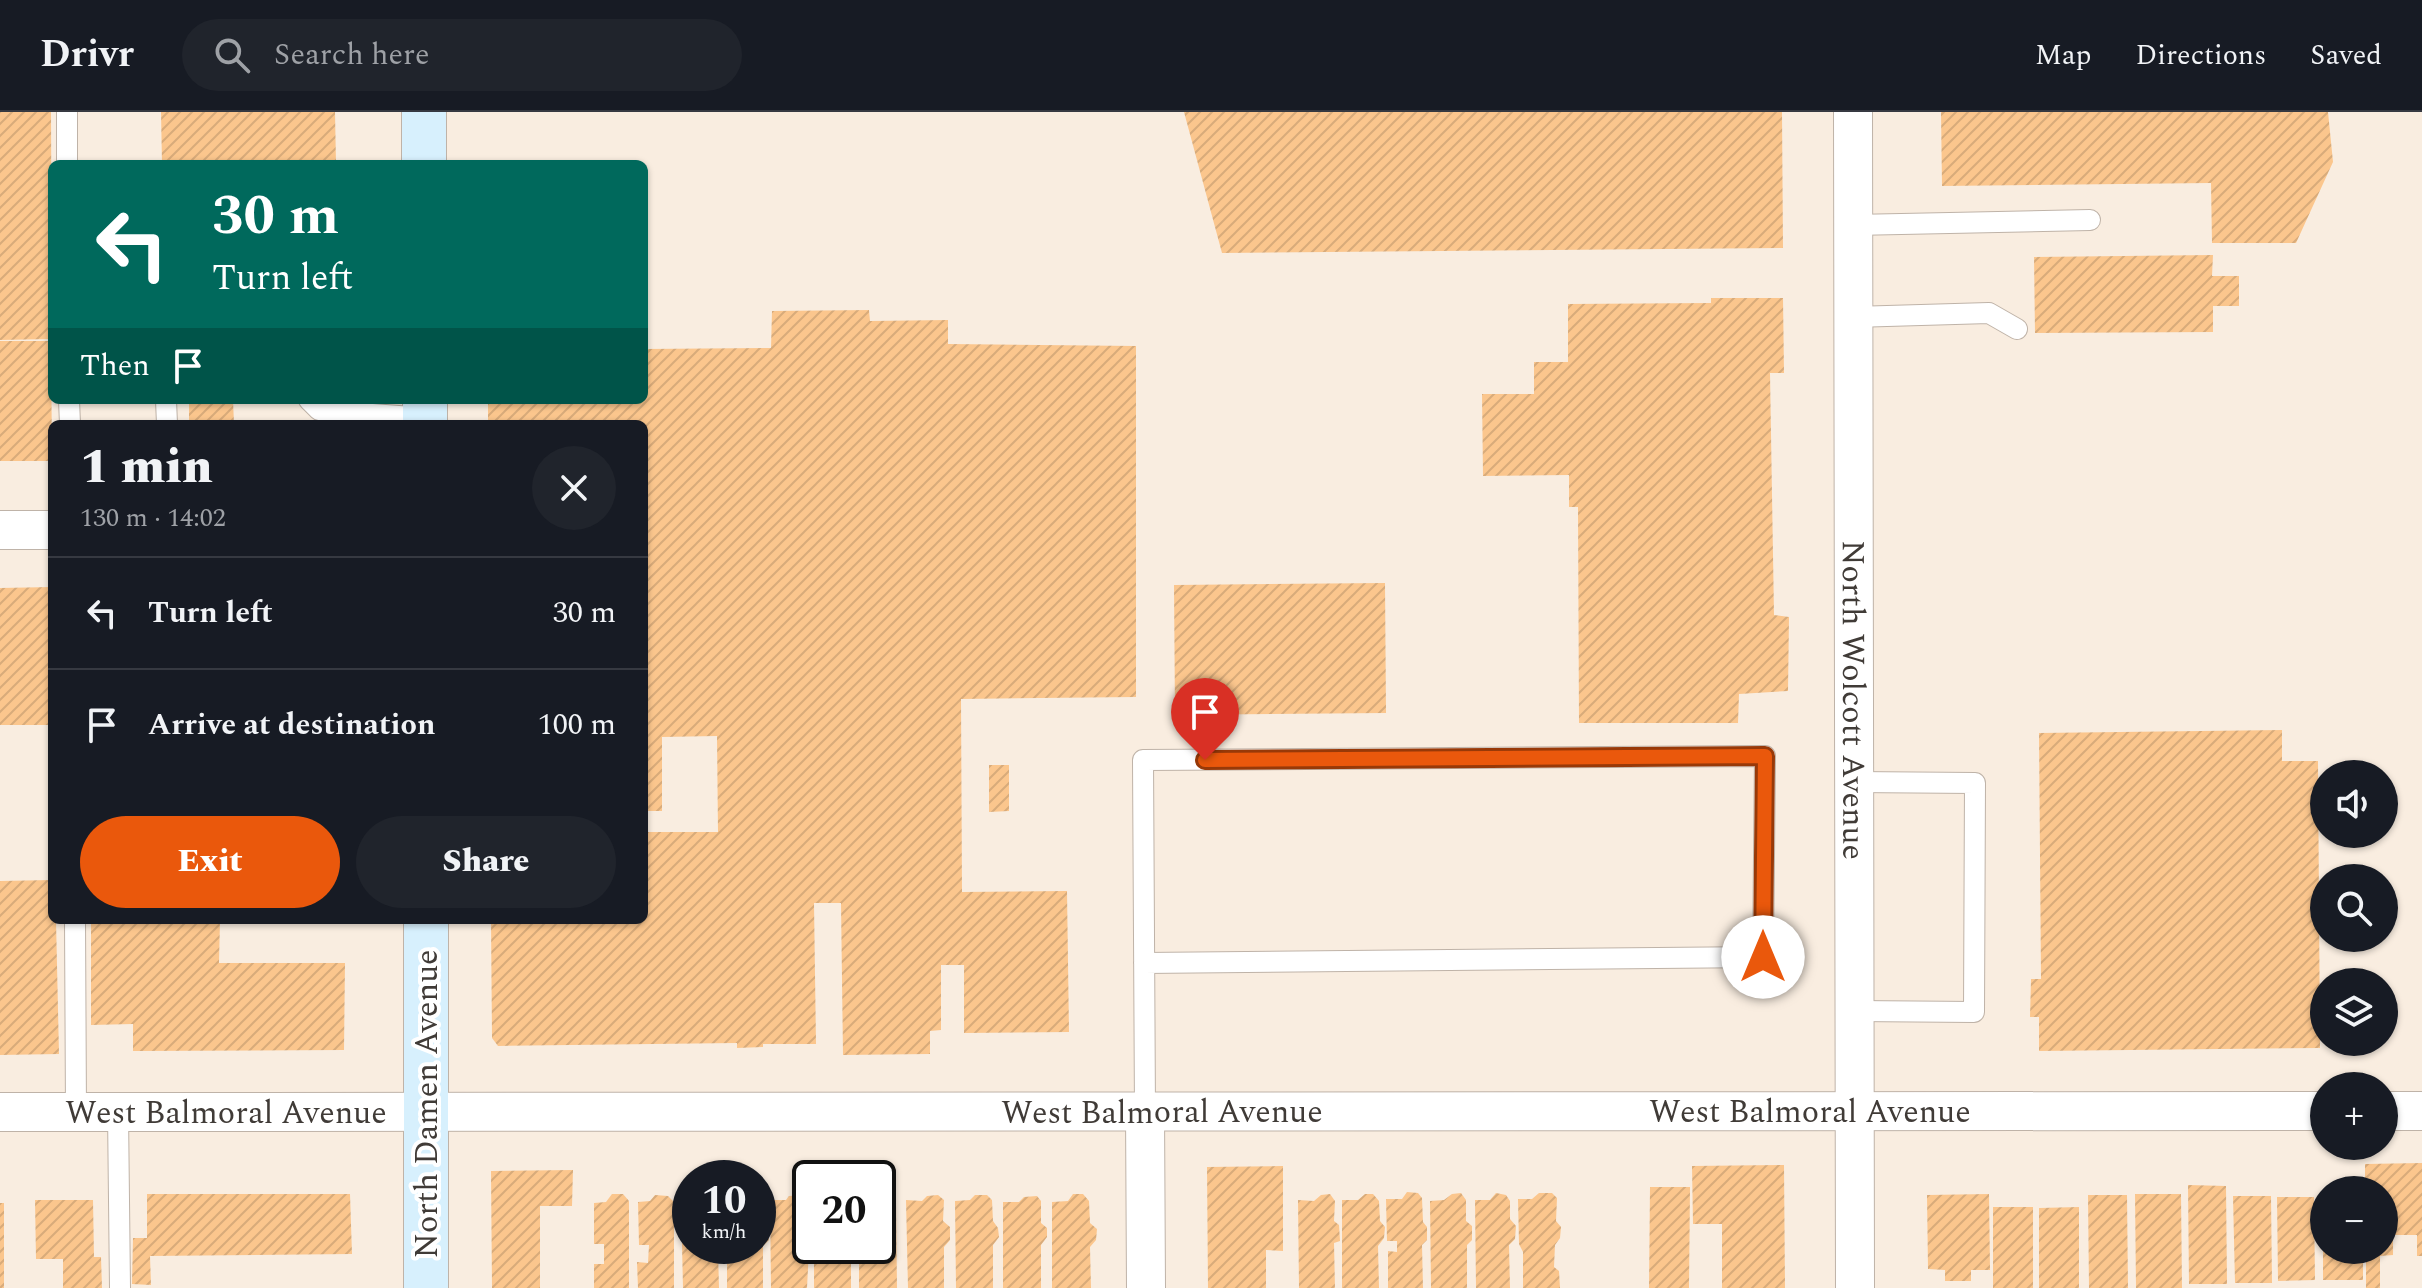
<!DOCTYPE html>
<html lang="en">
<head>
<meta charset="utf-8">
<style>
  :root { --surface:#171b24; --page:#20242c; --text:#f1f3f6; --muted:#9ea1a6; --line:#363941; --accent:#ea580c }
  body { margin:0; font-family:Spectral,serif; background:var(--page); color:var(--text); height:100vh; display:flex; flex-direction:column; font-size:30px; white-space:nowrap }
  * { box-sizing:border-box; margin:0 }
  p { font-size:26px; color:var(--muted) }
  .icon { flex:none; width:44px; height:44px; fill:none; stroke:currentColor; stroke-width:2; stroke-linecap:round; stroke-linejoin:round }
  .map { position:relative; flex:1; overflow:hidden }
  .side { position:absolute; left:48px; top:308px; width:600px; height:504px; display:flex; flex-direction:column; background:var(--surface); border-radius:12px; box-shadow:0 2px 6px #0004 }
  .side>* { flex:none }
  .guide { position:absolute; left:48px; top:48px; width:600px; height:244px; border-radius:12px; box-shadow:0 2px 6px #0004; background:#00695c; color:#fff; overflow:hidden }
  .controls { position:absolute; left:2310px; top:648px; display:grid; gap:16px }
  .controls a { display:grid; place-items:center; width:88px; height:88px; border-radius:50%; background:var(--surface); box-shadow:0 2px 6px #0004; font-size:40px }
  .speed { position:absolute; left:672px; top:1048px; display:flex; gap:16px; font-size:40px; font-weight:700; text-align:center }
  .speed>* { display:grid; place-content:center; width:104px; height:104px; border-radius:50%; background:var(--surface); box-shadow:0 2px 6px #0004; line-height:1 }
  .speed small { font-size:20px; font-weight:400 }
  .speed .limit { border:4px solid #111; border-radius:12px; background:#fff; color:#111 }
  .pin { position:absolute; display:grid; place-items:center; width:68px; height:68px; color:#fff; margin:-82px -34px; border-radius:50% 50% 50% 0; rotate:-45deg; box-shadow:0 0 8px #0007 }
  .pin .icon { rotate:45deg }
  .me { position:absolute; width:88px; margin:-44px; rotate:0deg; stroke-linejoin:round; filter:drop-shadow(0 0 6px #0008) }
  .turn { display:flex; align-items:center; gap:28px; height:168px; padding:0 32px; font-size:36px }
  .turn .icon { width:104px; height:104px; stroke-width:2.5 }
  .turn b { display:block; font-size:56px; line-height:68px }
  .then { display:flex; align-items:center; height:76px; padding:0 32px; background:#0003; gap:16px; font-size:30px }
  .round { display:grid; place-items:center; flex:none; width:84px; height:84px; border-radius:42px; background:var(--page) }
  .head { display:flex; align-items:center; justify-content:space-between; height:136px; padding:0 32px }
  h1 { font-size:48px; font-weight:800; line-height:60px }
  .action { display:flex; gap:16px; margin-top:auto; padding:16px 32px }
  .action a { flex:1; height:92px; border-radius:48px; background:var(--accent); color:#fff; font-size:32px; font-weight:800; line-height:92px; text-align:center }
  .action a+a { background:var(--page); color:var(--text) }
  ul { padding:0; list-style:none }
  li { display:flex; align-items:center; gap:24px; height:112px; padding:0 32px; border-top:2px solid var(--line) }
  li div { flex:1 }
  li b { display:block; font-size:30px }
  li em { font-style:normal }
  header { display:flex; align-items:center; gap:48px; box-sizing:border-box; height:112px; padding:0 40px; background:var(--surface); border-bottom:2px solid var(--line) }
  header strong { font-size:38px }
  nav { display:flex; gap:44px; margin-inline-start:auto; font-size:28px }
  .search { width:560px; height:72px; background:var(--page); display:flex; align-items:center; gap:20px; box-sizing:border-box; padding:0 28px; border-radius:44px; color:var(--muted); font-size:30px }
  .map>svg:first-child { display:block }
  .building { fill:url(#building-hatch) }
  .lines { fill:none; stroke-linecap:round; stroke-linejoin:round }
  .lane-casing { stroke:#bfb3a8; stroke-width:22 }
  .street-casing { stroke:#bfb3a8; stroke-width:40 }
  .secondary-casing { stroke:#bfb3a8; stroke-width:46 }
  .lane { stroke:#fff; stroke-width:20 }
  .street { stroke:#fff; stroke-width:38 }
  .secondary { stroke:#d7f0fd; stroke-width:44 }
  .route-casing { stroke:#983908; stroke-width:20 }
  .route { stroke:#ea580c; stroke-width:14 }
  .labels { text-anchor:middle; stroke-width:8; stroke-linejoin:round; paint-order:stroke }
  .street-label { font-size:32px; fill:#403b37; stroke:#fff }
</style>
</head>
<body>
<header>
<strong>Drivr</strong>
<div class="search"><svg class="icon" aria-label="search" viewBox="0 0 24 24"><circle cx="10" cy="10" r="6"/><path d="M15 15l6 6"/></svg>Search here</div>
<nav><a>Map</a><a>Directions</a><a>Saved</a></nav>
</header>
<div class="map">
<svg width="2422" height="1176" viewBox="0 0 2422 1176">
  <defs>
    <pattern id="building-hatch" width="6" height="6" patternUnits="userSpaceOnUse" patternTransform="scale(2)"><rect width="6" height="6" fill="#fbc68d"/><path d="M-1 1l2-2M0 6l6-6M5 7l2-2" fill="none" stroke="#d8ab7a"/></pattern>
  </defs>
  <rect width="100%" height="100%" fill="#f9ede0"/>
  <path class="building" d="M 0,0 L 51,0 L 52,227 L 0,228 Z
    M 161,0 L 335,0 L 336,52 L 162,52 Z
    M 1184,0 L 1782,0 L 1783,136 L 1222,141 Z
    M 1941,0 L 2328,0 L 2333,50 L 2296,131 L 2212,131 L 2211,71 L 1942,74 Z
    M 2213,143 L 2212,164 L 2239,164 L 2239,194 L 2213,194 L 2213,220 L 2035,221 L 2034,145 Z
    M 1711,186 L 1783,186 L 1784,261 L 1770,261 L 1774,503 L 1789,505 L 1788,579 L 1739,582 L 1738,611 L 1579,611 L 1578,395 L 1569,395 L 1569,363 L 1483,364 L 1482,282 L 1534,282 L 1534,250 L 1568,250 L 1568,192 L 1711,191 Z
    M 869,198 L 870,209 L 948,208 L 948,232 L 1136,234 L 1136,585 L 961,587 L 962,780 L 1067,779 L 1069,920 L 964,921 L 964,853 L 941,853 L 941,918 L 930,919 L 930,942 L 843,943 L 841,791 L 814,791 L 816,932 L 763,932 L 763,935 L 737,936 L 737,931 L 498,934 L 492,926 L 491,808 L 644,808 L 644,720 L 718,720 L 717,624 L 662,625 L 662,699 L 644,699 L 644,312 L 488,312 L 488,288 L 644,288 L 644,237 L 771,236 L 772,199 Z
    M 0,229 L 51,229 L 52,349 L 0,349 Z
    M 189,288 L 233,288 L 234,312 L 189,312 Z
    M 1385,471 L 1386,601 L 1175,603 L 1174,473 Z
    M 52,475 L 52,613 L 0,613 L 0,476 Z
    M 2282,618 L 2282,649 L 2318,649 L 2320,936 L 2039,939 L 2039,905 L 2030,905 L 2031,867 L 2041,867 L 2039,621 Z
    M 989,653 L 1009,653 L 1009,699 L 989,700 Z
    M 52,768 L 52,808 L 56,808 L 59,942 L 0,943 L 0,769 Z
    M 91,808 L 220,808 L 219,851 L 345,851 L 344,938 L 133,939 L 133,912 L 91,913 Z
    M 2422,1051 L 2422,1144 L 2417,1144 L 2417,1123 L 2393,1123 L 2393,1143 L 2380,1144 L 2380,1176 L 2366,1176 L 2366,1138 L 2384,1138 L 2384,1078 L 2365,1078 L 2365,1052 Z
    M 1784,1053 L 1785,1176 L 1722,1176 L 1722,1112 L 1693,1112 L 1692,1054 Z
    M 1283,1054 L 1283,1139 L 1266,1138 L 1266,1176 L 1208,1176 L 1207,1055 Z
    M 573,1058 L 572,1094 L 540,1094 L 540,1176 L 492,1176 L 491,1059 Z
    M 2188,1073 L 2226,1074 L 2227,1172 L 2189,1172 Z
    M 1650,1075 L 1690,1075 L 1689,1176 L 1649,1176 Z
    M 1407,1080 L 1418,1081 L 1422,1086 L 1423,1110 L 1427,1115 L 1427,1128 L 1422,1133 L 1423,1176 L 1388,1176 L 1388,1139 L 1397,1140 L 1397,1129 L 1387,1129 L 1386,1087 L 1402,1087 Z
    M 1461,1081 L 1466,1088 L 1466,1109 L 1472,1114 L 1472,1128 L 1467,1133 L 1467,1176 L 1431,1176 L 1430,1089 L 1444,1088 L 1452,1082 Z
    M 1496,1081 L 1506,1083 L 1510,1089 L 1510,1107 L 1516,1114 L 1515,1127 L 1509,1133 L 1510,1176 L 1476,1176 L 1475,1088 L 1490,1088 Z
    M 1539,1081 L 1552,1081 L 1557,1086 L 1556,1109 L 1561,1115 L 1560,1126 L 1555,1133 L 1554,1155 L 1559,1159 L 1560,1176 L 1523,1176 L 1523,1140 L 1519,1132 L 1518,1087 L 1532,1087 Z
    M 147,1082 L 350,1082 L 352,1142 L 150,1144 L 151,1173 L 132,1172 L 133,1126 L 147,1126 Z
    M 612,1082 L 623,1082 L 629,1089 L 629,1176 L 594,1176 L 594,1152 L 604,1152 L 604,1132 L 594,1132 L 594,1091 L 606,1090 Z
    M 1073,1082 L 1083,1082 L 1089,1089 L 1090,1111 L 1097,1117 L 1096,1128 L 1090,1135 L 1091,1176 L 1052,1176 L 1052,1090 L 1068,1089 Z
    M 1330,1082 L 1335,1089 L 1334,1109 L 1339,1113 L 1340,1129 L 1334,1131 L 1335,1176 L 1299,1176 L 1298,1088 L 1314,1089 L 1321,1083 Z
    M 1365,1082 L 1373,1082 L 1379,1089 L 1380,1109 L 1385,1115 L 1384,1126 L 1378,1134 L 1379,1176 L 1342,1176 L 1342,1088 L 1358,1088 Z
    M 1989,1082 L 1990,1158 L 1971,1158 L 1971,1169 L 1945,1169 L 1945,1158 L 1928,1157 L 1927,1083 Z
    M 2135,1082 L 2181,1082 L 2182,1176 L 2136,1176 Z
    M 655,1083 L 668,1084 L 674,1090 L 674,1176 L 638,1176 L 637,1150 L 648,1151 L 649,1133 L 639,1133 L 638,1090 L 650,1089 Z
    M 758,1083 L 763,1088 L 763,1112 L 768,1117 L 769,1128 L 763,1134 L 763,1176 L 727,1176 L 727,1134 L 758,1134 Z
    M 801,1083 L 807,1090 L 807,1114 L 810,1117 L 807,1176 L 771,1176 L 770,1088 L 786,1088 L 789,1084 Z
    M 938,1083 L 944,1088 L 943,1109 L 950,1115 L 950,1128 L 944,1135 L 944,1176 L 908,1176 L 906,1088 L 922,1089 L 927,1084 Z
    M 975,1083 L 987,1083 L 992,1088 L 993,1109 L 998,1116 L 999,1125 L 993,1133 L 993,1176 L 956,1176 L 955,1089 L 970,1088 Z
    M 2088,1083 L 2127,1083 L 2128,1176 L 2089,1176 Z
    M 1037,1084 L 1041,1089 L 1041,1111 L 1047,1116 L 1047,1125 L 1041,1133 L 1041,1176 L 1003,1176 L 1003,1090 L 1019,1090 L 1024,1085 Z
    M 2233,1084 L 2271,1084 L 2272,1171 L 2235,1171 Z
    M 2277,1085 L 2314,1085 L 2315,1168 L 2278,1169 Z
    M 35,1088 L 93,1088 L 94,1145 L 101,1145 L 102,1176 L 63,1176 L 63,1147 L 36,1147 Z
    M 896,1088 L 897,1176 L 859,1176 L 859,1134 L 878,1134 L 878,1089 Z
    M 681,1090 L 690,1090 L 690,1134 L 721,1134 L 718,1138 L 719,1176 L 683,1176 Z
    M 0,1091 L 4,1091 L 4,1176 L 0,1176 Z
    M 1993,1095 L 2033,1095 L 2033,1176 L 1993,1176 Z
    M 2079,1095 L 2079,1176 L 2039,1176 L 2039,1096 Z
    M 814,1134 L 851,1134 L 851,1176 L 814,1176 Z
    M 2323,1138 L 2363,1138 L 2363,1168 L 2323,1168 Z"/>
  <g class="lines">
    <defs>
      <path id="lane" d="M 67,0 L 67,52
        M 1853,113 L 2090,108
        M 1853,205 L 1989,201 L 2017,217
        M 69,288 L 70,312
        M 166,288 L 167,312
        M 309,288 L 319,298 L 425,306
        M 1854,670 L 1975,671 L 1974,900 L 1855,899
        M 75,808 L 76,1000
        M 1144,851 L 1763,845 L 1765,644 L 1143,648 L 1145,999
        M 118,1000 L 120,1176"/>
      <g id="street">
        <path id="s1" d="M 1853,0 L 1855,1176"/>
        <path d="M 0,418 L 52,418"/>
        <path d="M 1145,999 L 1146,1176"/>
        <path d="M 2384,999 L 2422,999"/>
        <path id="s2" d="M 0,1000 L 2324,999"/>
      </g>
      <path id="secondary" d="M 424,0 L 424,52
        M 425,288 L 425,312
        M 426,808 L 426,1176"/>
    </defs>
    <use href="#lane" class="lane-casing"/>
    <use href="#street" class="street-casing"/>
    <use href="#secondary" class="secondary-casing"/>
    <use href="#lane" class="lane"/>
    <use href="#street" class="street"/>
    <use href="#secondary" class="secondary"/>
  </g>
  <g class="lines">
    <defs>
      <path id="route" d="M 1205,648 L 1765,644 L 1763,845"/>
    </defs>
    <use href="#route" class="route-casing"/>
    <use href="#route" class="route"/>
  </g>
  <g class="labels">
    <g class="street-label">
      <text dy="11" stroke="none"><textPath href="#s1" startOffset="588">North Wolcott Avenue</textPath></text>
      <text transform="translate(426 992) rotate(-90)" y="11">North Damen Avenue</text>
      <text dy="11" stroke="none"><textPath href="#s2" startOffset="1162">West Balmoral Avenue</textPath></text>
      <text dy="11" stroke="none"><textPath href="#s2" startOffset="1810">West Balmoral Avenue</textPath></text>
      <text dy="11" stroke="none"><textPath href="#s2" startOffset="226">West Balmoral Avenue</textPath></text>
    </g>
  </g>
</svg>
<div class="controls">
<a><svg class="icon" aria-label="sound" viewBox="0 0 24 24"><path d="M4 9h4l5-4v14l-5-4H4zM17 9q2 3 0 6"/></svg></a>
<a><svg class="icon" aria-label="search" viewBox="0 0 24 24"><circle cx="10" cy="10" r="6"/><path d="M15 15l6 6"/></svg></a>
<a><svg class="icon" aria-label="layers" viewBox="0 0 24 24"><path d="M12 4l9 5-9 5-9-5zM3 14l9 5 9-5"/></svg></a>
<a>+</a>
<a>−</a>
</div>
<div class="speed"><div>10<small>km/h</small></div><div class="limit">20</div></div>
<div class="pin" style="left:1205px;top:648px;background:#d93025"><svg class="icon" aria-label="arrive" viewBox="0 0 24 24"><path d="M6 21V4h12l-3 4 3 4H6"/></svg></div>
<svg class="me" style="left:1763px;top:845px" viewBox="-20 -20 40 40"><circle r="19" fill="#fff"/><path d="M0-13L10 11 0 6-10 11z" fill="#ea580c"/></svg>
<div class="guide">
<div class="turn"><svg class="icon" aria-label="left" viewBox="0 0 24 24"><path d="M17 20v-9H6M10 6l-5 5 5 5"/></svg><div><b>30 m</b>Turn left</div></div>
<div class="then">Then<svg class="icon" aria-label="arrive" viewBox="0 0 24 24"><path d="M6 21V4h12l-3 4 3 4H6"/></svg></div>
</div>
<section class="side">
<div class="head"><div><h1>1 min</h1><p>130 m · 14:02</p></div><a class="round"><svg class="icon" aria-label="close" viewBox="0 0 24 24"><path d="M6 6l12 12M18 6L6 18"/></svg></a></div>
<ul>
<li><svg class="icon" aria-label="left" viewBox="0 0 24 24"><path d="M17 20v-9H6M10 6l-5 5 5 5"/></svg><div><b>Turn left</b></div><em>30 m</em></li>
<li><svg class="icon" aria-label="arrive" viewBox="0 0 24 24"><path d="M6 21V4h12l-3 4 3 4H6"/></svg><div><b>Arrive at destination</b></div><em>100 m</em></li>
</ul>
<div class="action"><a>Exit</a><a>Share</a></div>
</section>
</div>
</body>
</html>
